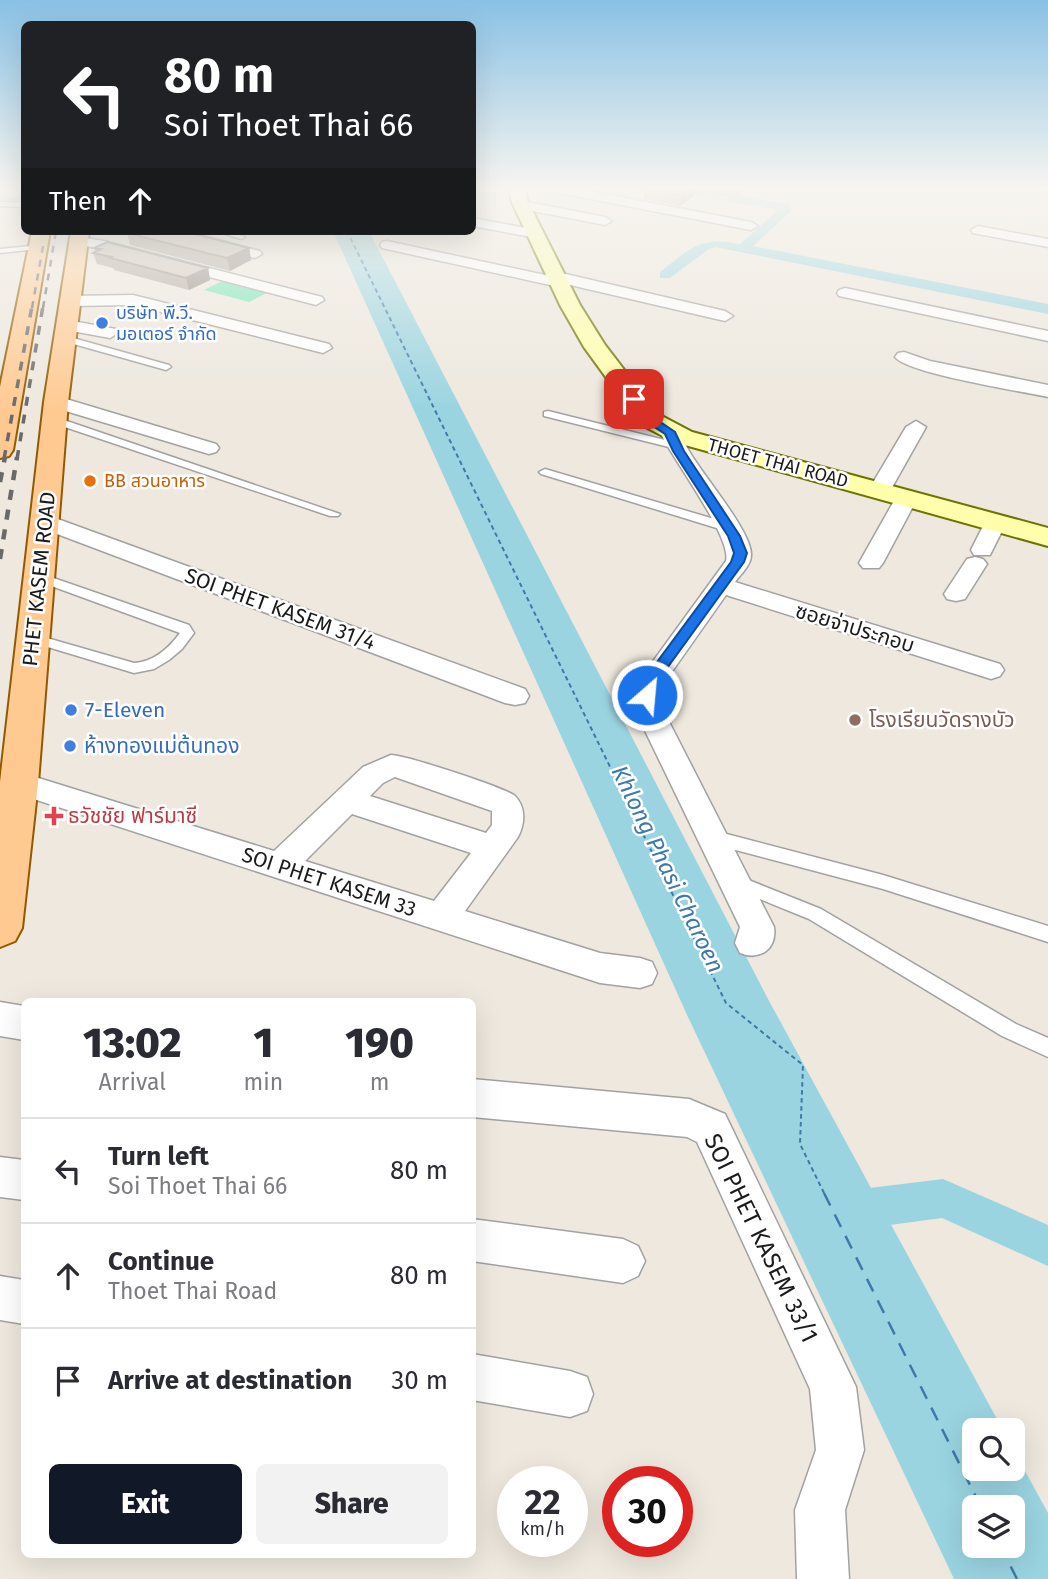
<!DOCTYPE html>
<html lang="en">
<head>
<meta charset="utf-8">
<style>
  :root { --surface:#fff; --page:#f2f2f3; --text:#2b2b33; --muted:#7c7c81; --line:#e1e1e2; --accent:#111827 }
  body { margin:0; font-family:"Fira Sans","Noto Sans Thai",sans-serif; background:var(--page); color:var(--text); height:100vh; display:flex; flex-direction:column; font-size:26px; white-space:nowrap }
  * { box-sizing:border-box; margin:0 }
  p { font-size:23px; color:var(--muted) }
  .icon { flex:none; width:38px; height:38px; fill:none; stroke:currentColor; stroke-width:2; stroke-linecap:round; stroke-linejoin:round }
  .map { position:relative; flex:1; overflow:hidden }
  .details { position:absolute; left:21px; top:998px; width:455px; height:560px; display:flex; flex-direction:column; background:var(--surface); border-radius:10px; box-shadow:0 7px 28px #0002 }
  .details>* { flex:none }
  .top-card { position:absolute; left:21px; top:21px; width:455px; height:214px; border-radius:10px; box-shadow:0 7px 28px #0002; background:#202124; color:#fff; overflow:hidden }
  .tools { position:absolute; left:962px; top:1418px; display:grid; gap:14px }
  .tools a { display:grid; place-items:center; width:63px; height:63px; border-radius:10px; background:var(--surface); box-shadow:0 7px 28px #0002; font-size:35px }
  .speed { position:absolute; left:497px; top:1466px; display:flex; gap:14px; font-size:35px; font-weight:700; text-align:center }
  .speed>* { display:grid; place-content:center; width:91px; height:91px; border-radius:50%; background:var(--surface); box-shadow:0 7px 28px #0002; line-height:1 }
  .speed small { font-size:18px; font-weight:400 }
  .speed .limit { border:10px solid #d22; background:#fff; color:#111 }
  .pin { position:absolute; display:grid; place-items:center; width:60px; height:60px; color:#fff; margin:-30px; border-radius:14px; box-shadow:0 4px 10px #0006 }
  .me { position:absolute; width:77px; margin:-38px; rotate:27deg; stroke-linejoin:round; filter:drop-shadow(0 0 5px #0008) }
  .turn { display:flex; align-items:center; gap:24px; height:147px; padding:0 28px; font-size:32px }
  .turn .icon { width:91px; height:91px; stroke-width:2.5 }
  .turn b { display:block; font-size:49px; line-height:60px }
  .then { display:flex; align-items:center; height:66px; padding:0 28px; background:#0003; gap:14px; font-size:26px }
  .eta { display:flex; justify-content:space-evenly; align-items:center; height:119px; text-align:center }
  .eta b { font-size:42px; font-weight:800; line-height:49px }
  .button { display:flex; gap:14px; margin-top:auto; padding:14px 28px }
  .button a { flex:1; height:80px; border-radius:10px; background:var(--accent); color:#fff; font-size:28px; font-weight:800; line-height:80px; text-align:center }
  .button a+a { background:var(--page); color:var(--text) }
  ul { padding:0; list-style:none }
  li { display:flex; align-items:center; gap:21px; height:105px; padding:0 28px; border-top:2px solid var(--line) }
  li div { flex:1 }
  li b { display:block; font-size:26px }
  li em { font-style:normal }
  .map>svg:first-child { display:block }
  .pitch { fill:#73e6b4 }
  .water { fill:#9ad4e1; fill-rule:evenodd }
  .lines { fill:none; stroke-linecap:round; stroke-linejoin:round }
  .canal { fill:#9ad4e1; fill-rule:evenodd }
  .ferry-far1 { stroke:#3d79aa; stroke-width:2; stroke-dasharray:4.5 3.5; stroke-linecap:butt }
  .ferry { stroke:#3d79aa; stroke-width:2.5; stroke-dasharray:14 10; stroke-linecap:butt }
  .lane-casing { stroke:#a2a2a2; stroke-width:3 }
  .street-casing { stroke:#a2a2a2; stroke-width:3 }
  .secondary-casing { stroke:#6d7300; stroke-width:4 }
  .primary-casing { stroke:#915a00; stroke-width:4 }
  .lane { fill:#fff; fill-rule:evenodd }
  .street { fill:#fff; fill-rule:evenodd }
  .secondary { fill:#ffffab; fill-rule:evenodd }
  .primary { fill:#ffca92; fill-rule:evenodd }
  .rail-far2 { stroke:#696969; stroke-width:2.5; stroke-dasharray:7 7; stroke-linecap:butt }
  .rail-far1 { stroke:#696969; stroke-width:3.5; stroke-dasharray:9 9; stroke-linecap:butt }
  .rail { stroke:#696969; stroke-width:4.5; stroke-dasharray:10 10; stroke-linecap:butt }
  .wall { fill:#b1a59d }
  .shaded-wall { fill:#908680 }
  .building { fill:#cec0b7; stroke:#908680; stroke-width:2 }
  .route { fill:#1a73e8; stroke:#114b97; stroke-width:2 }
  .shop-dot { fill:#3f7fe0; stroke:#fff; stroke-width:2.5 }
  .food-dot { fill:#e8710a; stroke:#fff; stroke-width:2.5 }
  .education-dot { fill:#8d6e63; stroke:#fff; stroke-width:2.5 }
  .health-dot { fill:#e0444e; stroke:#fff; stroke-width:2.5 }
  .labels { text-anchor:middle; stroke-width:5; stroke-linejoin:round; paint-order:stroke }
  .far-shop-label { font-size:18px; fill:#366cbe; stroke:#fff; text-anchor:start }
  .far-street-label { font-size:18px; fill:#1b1b1b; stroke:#fff }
  .far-food-label { font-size:18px; fill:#c56008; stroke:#fff; text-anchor:start }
  .street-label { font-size:21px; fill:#1b1b1b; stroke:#fff }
  .shop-label { font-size:21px; fill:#366cbe; stroke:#fff; text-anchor:start }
  .education-label { font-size:21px; fill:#785e54; stroke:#fff; text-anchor:start }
  .health-label { font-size:21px; fill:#be3a42; stroke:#fff; text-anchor:start }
  .water-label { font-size:23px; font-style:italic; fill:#3d79aa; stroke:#fff }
  .near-street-label { font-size:24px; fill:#1b1b1b; stroke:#fff }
</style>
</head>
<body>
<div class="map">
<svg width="1048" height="1579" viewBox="0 0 1048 1579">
  <rect width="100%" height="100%" fill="#eee8de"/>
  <path class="pitch" d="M 222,281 L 267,293 L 249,302 L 204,290 Z"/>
  <path class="water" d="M 333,231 L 369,231 L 768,999 L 1003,1430 L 975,1430 L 975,1468 L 1013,1468 L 1013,1449 L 1048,1513 L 1048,1579 L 954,1579 L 688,1017 ZM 975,1507 L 1013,1507 L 1013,1545 L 975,1545 Z"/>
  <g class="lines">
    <path class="canal" d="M 670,188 L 696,188 L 788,204 L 791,210 L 789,213 L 753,246 L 1048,304 L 1048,314 L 715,247 L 709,249 L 670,278 L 660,278 L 660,272 C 692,248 698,236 740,244 L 778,210 L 676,192 Z
      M 24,193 L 24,201 L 0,209 L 0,201 Z
      M 943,1179 L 1048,1225 L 1048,1266 L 942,1218 L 845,1231 L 831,1225 L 825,1211 L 831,1197 L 845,1191 Z"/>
    <path class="ferry-far1" d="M 347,231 L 726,1003 L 803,1065 L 800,1144 L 825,1195"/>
    <path class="ferry" d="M 824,1193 L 981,1507
      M 1000,1545 L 1017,1579"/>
    <defs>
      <path id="lane" d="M 0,202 L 24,203 L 24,207 L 0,206 Z
        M 216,231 L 228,231 L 245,237 L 241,239 Z
        M 41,245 L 38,249 L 0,253 L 0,249 Z
        M 66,336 L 169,365 L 171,367 L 166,370 L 63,341 L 61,339 Z
        M 548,411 L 681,444 L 682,446 L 677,449 L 544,416 L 544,412 Z
        M 50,418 L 58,418 L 340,514 L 338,516 L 330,516 L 50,422 Z
        M 545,469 L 731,524 L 733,527 L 731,530 L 723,530 L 541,474 L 539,472 Z
        M 39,573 L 189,625 L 194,633 L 182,649 L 169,660 L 154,669 L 134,673 L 28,641 L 26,638 L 28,635 L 33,634 L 134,663 C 154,662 169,648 180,633 L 35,580 L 33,577 Z
        M 715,831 L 883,875 L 1048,926 L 1048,942 L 883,889 L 709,843 L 707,838 L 709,833 Z
        M 736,875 L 821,909 L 1016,1024 L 1048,1038 L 1048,1057 L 1002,1036 L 809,919 L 730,887 L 727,882 L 730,877 Z"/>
      <path id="street" d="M 548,188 L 573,188 L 751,222 L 758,226 L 751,230 L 554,192 Z
        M 1041,188 L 1048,188 L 1048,192 L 1042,191 Z
        M 522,201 L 605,217 L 612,221 L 605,225 L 517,208 L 517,202 Z
        M 472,218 L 537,230 L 544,234 L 537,238 L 472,226 Z
        M 978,226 L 1048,239 L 1048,247 L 973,233 L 971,230 Z
        M 161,231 L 184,231 L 260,251 L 262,254 L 255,258 L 163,234 Z
        M 79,237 L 104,241 L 322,297 L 324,300 L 316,305 L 103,249 L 74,244 L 74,238 Z
        M 387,241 L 550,276 L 557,272 L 725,311 L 733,316 L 725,321 L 566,284 L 559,287 L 382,248 L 380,245 L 382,242 Z
        M 845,288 L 1048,331 L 1048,341 L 839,296 L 837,293 L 839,290 Z
        M 133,295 L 329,344 L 332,348 L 323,353 L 133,305 L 70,306 L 62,301 L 70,296 Z
        M 67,320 L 116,329 L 118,333 L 110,338 L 61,329 L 59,325 Z
        M 904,352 L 930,361 L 1048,385 L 1048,397 C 1021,391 909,374 895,357 L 898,353 Z
        M 56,396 L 216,444 L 219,448 L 216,452 L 209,454 L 49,406 L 47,402 Z
        M 916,421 L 926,427 L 890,491 L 887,496 L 871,496 L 868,491 L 906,427 Z
        M 670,426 C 682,429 683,441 689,451 C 702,474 751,531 751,554 C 752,564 741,574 735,582 L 1000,664 L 1004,670 L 1000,676 L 991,679 L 726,595 L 664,683 L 661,695 L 662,708 L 774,927 C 777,949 760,961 740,953 L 735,943 L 740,927 L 634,708 L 633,695 L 638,682 L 726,561 C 732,537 673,460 660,432 Z
        M 906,493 L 914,494 L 917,499 L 883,563 L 879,568 L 863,568 L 859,563 L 895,499 L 898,494 Z
        M 44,514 L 525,689 L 529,696 L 525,703 L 515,705 L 505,703 L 36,526 L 33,521 L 36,516 Z
        M 995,516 L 1003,518 L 1006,523 L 990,555 L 974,555 L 971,550 L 987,518 Z
        M 975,557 L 983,559 L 987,564 L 965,599 L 956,601 L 947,599 L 944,594 L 967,559 Z
        M 391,755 C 405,755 506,788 515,796 C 526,807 525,824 518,837 L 465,911 L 600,953 L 640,958 L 652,962 L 657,973 L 652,984 L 640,988 L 600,983 L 9,791 L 4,783 L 9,775 L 19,772 L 274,851 L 363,767 ZM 395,777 L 492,811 L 492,825 L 486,833 L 370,796 L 383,783 ZM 352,814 L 471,853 L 434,901 L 305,861 Z
        M 0,1002 L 24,1006 L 24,1040 L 0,1036 Z
        M 472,1079 L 689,1099 L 725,1114 L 856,1387 L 864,1450 L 845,1510 L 849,1579 L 797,1579 L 795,1510 L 816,1450 L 810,1389 L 697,1142 L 687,1137 L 472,1117 Z
        M 0,1157 L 24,1160 L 24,1200 L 0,1197 Z
        M 472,1219 L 623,1239 L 638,1246 L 645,1261 L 638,1276 L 623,1283 L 472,1261 Z
        M 0,1276 L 24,1280 L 24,1324 L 0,1320 Z
        M 472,1354 L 570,1371 L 587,1377 L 593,1394 L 587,1411 L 570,1417 L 472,1400 Z"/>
      <path id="secondary" d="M 509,188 L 525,188 L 527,200 L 580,305 L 605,345 L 658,414 L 692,432 L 1048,528 L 1048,546 L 674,442 L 640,424 L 584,347 L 560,305 L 511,200 Z"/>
      <path id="primary" d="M 32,231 L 50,231 L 13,450 L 9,456 L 0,458 L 0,387 Z
        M 71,231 L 89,231 L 68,402 L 38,783 L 22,928 L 15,941 L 0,947 L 0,782 L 44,402 Z"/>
    </defs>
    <use href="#lane" class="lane-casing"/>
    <use href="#street" class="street-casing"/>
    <use href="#secondary" class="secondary-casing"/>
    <use href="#primary" class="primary-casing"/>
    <use href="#lane" class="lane"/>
    <use href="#street" class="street"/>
    <use href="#secondary" class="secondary"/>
    <use href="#primary" class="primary"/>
    <path class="rail-far2" d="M 32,308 L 44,241
      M 43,308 L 56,231"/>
    <path class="rail-far1" d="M 4,459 L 32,306
      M 17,459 L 43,306"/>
    <path class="rail" d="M 0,482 L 5,457
      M 0,559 L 17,457"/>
  </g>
  <path class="wall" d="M 646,188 L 748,188 L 735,198 L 699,192 L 680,206 L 644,199 L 645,189 Z
    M 127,233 L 249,248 L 251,260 L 230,271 L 130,245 Z
    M 94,248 L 208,268 L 210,280 L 189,290 L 114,270 L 113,268 L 97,264 L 93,253 L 95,251 Z"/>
  <path class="shaded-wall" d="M 691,188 L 699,188 L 699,192 L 680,206 L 681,195 Z
    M 737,188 L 748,188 L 735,198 Z
    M 249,248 L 251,260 L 230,271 L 227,258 Z
    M 208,268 L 210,280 L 189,290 L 186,278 Z"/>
  <path class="building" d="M 646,188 L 691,188 L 681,195 L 645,189 Z
    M 132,231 L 183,231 L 249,248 L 227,258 L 127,233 Z
    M 107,242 L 208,268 L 186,278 L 110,258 L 112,257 L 93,253 L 101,249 L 94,248 Z"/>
  <linearGradient id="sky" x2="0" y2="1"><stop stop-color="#89c1e5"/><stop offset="0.46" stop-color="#f7f5f0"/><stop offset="1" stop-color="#f7f5f0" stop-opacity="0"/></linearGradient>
  <rect width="1048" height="409" fill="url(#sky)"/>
  <path class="route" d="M 630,397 L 637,397 L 653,417 L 675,432 L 684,451 L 740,536 L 747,553 L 744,562 L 657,682 L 652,699 L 647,700 L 640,695 L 643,681 L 731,562 L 734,553 L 728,536 L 673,451 L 665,434 L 645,421 L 629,399 Z"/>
  <g class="shop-dot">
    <circle cx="102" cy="323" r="7"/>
    <circle cx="71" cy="710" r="7"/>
    <circle cx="70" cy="746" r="7"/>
  </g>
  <circle class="food-dot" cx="90" cy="481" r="7"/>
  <circle class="education-dot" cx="855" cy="720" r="7"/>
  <path class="health-dot" d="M50.5 805.5h7v7h7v7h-7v7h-7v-7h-7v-7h7z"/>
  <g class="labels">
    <g class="far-shop-label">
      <text x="116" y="319">บริษัท พี.วี.<tspan x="116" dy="21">มอเตอร์ จำกัด</tspan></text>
    </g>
    <g class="far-street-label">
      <text transform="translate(778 463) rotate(15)" y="6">THOET THAI ROAD</text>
    </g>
    <g class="far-food-label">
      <text x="104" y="487">BB สวนอาหาร</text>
    </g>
    <g class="street-label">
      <text transform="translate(39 579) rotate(-84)" y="7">PHET KASEM ROAD</text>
      <text transform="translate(280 609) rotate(20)" y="7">SOI PHET KASEM 31/4</text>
      <text transform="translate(855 628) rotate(17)" y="7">ซอยจ่าประกอบ</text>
      <text transform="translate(329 882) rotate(18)" y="7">SOI PHET KASEM 33</text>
    </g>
    <g class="shop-label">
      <text x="85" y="717">7-Eleven</text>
      <text x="84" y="753">ห้างทองแม่ต้นทอง</text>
    </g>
    <g class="education-label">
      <text x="869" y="727">โรงเรียนวัดรางบัว</text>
    </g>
    <g class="health-label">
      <text x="68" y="823">ธวัชชัย ฟาร์มาซี</text>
    </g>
    <g class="water-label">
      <text transform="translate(668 869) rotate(64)" y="8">Khlong Phasi Charoen</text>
    </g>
    <g class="near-street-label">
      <text transform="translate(761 1238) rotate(64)" y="8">SOI PHET KASEM 33/1</text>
    </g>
  </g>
</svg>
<div class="tools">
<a><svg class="icon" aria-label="search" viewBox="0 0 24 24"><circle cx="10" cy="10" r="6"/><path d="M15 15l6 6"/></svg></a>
<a><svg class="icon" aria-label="layers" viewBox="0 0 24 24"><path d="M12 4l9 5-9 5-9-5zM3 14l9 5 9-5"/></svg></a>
</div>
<div class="speed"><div>22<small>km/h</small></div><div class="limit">30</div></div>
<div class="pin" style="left:634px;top:399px;background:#d93025"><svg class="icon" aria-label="arrive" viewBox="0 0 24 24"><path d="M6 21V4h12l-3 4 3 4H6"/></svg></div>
<svg class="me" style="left:647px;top:695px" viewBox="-20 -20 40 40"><circle r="17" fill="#1a73e8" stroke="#fff" stroke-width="3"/><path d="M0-11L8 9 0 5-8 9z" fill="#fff"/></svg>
<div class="top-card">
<div class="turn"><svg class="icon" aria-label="left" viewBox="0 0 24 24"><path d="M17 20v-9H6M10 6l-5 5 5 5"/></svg><div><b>80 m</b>Soi Thoet Thai 66</div></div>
<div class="then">Then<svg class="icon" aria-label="ahead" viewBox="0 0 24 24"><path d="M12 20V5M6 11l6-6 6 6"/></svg></div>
</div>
<section class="details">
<div class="eta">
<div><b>13:02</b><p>Arrival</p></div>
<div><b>1</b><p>min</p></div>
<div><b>190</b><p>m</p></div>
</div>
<ul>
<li><svg class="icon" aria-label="left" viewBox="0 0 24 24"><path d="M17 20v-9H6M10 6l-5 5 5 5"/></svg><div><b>Turn left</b><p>Soi Thoet Thai 66</p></div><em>80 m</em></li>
<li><svg class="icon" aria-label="ahead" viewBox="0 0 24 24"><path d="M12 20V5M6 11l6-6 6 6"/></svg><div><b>Continue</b><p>Thoet Thai Road</p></div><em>80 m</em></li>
<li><svg class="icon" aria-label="arrive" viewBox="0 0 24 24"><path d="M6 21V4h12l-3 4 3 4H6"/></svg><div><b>Arrive at destination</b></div><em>30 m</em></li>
</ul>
<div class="button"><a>Exit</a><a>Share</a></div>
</section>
</div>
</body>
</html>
